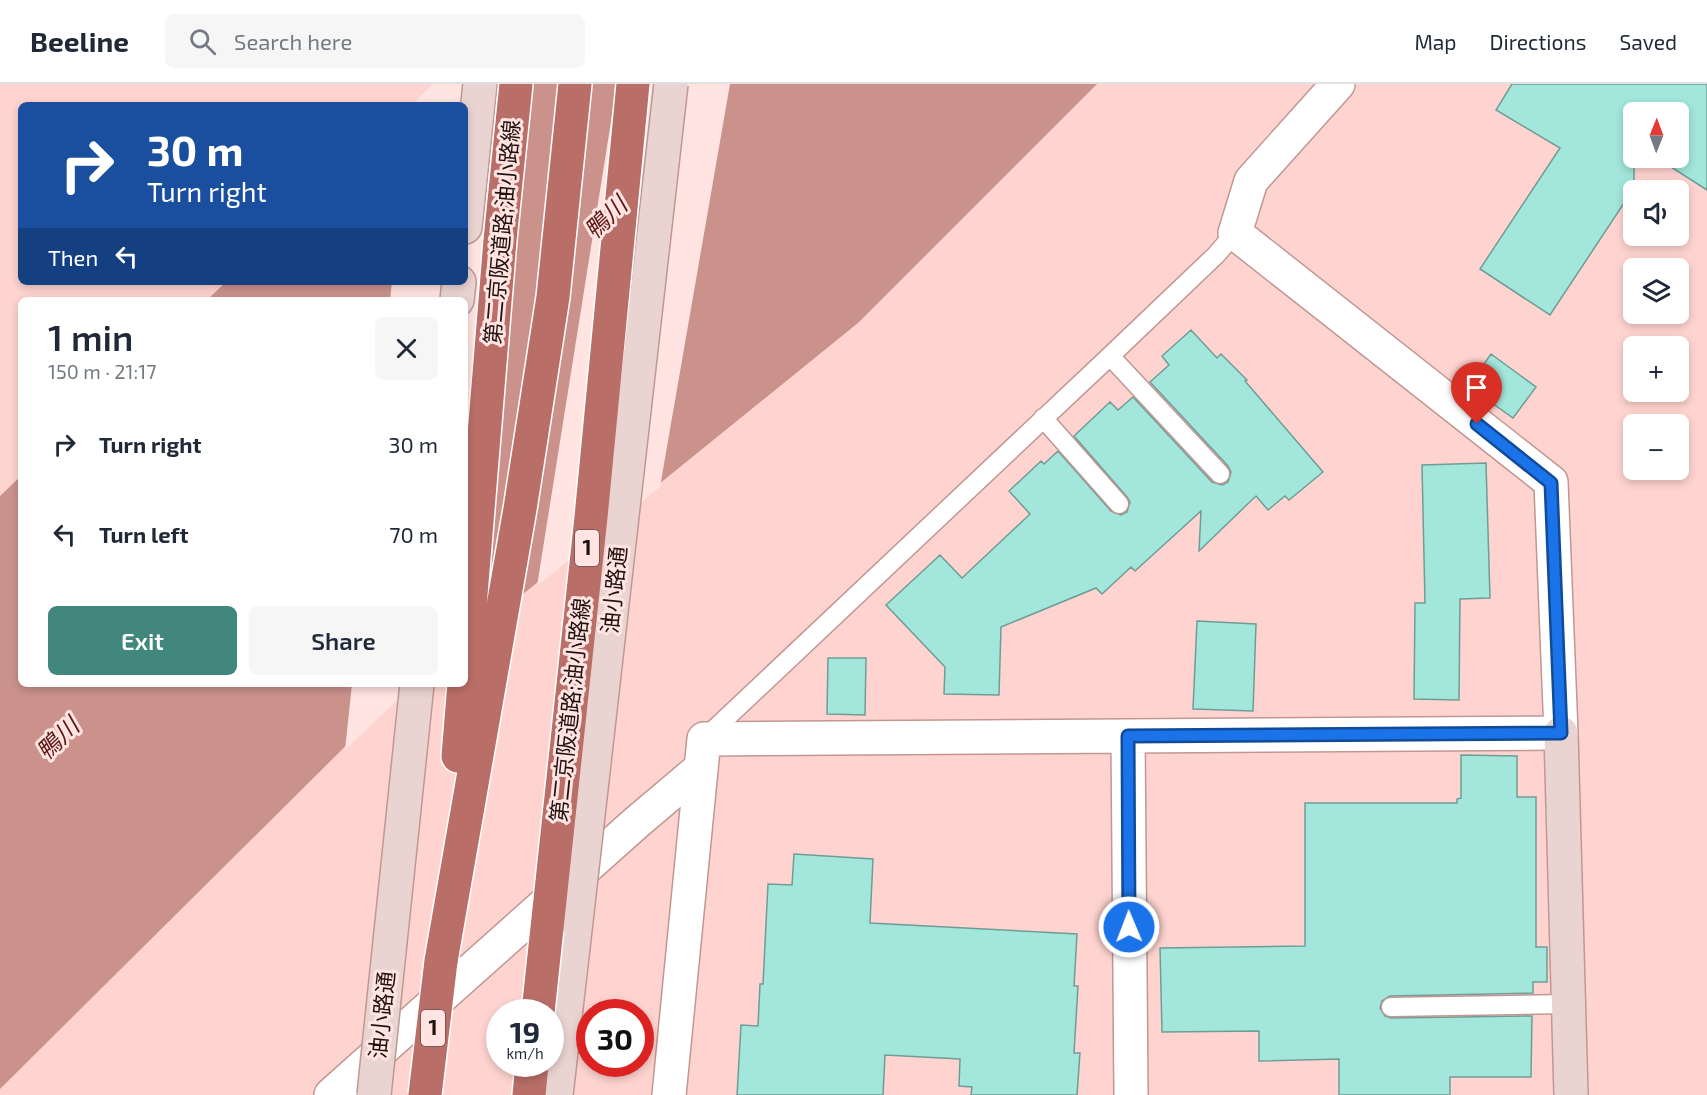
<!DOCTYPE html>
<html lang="en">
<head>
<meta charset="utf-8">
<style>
  :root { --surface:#fff; --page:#f6f6f7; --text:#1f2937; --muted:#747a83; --line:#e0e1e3; --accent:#41877e }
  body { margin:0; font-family:"Exo 2","Noto Sans JP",sans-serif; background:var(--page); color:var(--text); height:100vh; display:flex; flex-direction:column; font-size:22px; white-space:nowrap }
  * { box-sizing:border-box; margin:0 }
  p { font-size:20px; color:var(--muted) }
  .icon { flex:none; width:33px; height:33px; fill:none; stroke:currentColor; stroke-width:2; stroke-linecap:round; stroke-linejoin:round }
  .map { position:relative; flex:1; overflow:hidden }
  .side { position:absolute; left:18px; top:213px; width:450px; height:390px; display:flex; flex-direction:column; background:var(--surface); border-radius:9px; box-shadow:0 3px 9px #0003 }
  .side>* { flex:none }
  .hud { position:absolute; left:18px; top:18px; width:450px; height:183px; border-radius:9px; box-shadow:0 3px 9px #0003; background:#1a4fa0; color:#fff; overflow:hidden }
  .needle { width:39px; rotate:1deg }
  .buttons { position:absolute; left:1623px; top:18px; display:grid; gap:12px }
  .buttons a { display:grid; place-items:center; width:66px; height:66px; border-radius:9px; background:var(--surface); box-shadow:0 3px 9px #0003; font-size:30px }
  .speed { position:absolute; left:486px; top:915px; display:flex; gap:12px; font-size:30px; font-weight:700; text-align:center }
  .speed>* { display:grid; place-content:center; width:78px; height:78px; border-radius:50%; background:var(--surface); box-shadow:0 3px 9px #0003; line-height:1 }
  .speed small { font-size:15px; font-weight:400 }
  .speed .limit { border:9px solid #d22; background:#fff; color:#111 }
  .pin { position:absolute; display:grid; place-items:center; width:51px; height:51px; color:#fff; margin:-62px -26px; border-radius:50% 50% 50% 0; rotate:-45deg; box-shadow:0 0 6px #0007 }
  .pin .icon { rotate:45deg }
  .me { position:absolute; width:66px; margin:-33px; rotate:359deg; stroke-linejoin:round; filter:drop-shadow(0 0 4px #0008) }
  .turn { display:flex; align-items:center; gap:21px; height:126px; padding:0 30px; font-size:27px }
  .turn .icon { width:78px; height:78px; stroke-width:2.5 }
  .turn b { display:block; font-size:42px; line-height:51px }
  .then { display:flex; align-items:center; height:57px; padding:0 30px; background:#0003; gap:12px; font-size:22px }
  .round { display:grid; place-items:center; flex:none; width:63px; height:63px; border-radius:9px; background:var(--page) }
  .summary { display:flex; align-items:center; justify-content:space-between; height:102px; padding:0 30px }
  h1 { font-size:36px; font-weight:600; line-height:45px }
  .action { display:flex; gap:12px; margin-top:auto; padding:12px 30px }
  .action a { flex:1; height:69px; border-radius:9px; background:var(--accent); color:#fff; font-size:24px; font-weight:600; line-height:69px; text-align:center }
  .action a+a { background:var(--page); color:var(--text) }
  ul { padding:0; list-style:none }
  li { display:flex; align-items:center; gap:18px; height:90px; padding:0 30px }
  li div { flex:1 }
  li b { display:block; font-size:22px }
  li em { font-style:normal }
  header { display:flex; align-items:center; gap:36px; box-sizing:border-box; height:84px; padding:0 30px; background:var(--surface); border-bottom:2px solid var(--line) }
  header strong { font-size:28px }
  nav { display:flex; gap:33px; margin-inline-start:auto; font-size:21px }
  .search { width:420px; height:54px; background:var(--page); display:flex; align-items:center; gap:15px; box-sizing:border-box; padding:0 21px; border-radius:9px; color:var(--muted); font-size:22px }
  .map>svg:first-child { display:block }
  .built { fill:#ffd4d0; fill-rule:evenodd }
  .water { fill:#cb928c }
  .pier { fill:#ffe4e1 }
  .building { fill:#a2e6dc; stroke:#6f9d96; stroke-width:1.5 }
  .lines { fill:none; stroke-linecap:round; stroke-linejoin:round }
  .lane-casing { stroke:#c09792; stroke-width:21 }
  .street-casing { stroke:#c09792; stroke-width:36 }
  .secondary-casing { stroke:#c09792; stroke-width:36 }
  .highway-casing { stroke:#fff; stroke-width:36 }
  .lane { stroke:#fff; stroke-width:18 }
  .street { stroke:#fff; stroke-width:33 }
  .secondary { stroke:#ead4d2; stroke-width:33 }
  .highway { stroke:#ba6e68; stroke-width:33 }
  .secondary-bridge-casing { stroke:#c09792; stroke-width:36; stroke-linecap:butt }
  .highway-bridge-casing { stroke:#fff; stroke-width:36; stroke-linecap:butt }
  .secondary-bridge { stroke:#ead4d2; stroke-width:33 }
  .highway-bridge { stroke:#ba6e68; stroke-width:33 }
  .route-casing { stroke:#114b97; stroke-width:15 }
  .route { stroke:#1a73e8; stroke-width:10 }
  .labels { text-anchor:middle; stroke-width:6; stroke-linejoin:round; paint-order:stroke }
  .shield { fill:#ffe4e1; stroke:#64514f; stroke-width:1.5 }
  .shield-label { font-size:21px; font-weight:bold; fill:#211211 }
  .street-label { font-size:22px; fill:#211211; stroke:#ffe4e1 }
  .water-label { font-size:24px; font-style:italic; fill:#5c1816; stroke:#ffe4e1 }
</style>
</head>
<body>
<header>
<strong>Beeline</strong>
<div class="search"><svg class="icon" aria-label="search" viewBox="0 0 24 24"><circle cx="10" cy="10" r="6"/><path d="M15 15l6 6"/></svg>Search here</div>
<nav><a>Map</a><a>Directions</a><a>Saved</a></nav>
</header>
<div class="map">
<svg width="1707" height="1011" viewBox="0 0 1707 1011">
  <rect width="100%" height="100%" fill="#ffe4e1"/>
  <path class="built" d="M 0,0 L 1707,0 L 1707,1011 L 0,1011 ZM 21,21 L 465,21 L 465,198 L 21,198 ZM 1634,28 L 1678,28 L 1678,74 L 1634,74 ZM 1634,106 L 1678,106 L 1678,152 L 1634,152 ZM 1634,184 L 1678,184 L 1678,230 L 1634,230 ZM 21,216 L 465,216 L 465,600 L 21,600 ZM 1634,262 L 1678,262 L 1678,308 L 1634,308 ZM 1634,340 L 1678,340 L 1678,386 L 1634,386 ZM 500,928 L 550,928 L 550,980 L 500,980 ZM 590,928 L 640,928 L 640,980 L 590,980 Z"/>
  <path class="water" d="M 437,0 L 1097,0 L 858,239 L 465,557 L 465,216 L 207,216 L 226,198 L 465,198 L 465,21 Z
    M 21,392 L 21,600 L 411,600 L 391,617 L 0,1005 L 0,412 Z"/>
  <path class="pier" d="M 432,0 L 511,0 L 465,522 L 465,216 L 390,216 L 392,198 L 465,198 L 465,21 L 412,21 Z
    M 617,0 L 730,0 L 660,403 L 537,502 Z
    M 352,600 L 414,600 L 345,666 Z"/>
  <path class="building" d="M 1512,0 L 1707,0 L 1707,106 L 1657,74 L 1678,74 L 1678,28 L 1634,28 L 1634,104 L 1550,231 L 1480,185 L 1560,64 L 1496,26 Z
    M 1191,246 L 1217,274 L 1221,270 L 1247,296 L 1245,297 L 1323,388 L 1289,416 L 1285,412 L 1268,426 L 1256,412 L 1199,467 L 1201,427 L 1135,487 L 1131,483 L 1102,510 L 1096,504 L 1001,543 L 999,611 L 944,610 L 945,583 L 886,521 L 940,471 L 962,494 L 1030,430 L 1009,407 L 1041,377 L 1044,380 L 1058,367 L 1111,427 L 1121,431 L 1127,428 L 1130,418 L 1127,413 L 1074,352 L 1110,318 L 1118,326 L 1133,313 L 1212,398 L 1222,401 L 1228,398 L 1231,388 L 1228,382 L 1150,298 L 1169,281 L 1162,272 Z
    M 1491,270 L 1536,303 L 1513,334 L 1468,302 Z
    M 1486,379 L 1490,514 L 1460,515 L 1459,616 L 1414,615 L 1415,519 L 1425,519 L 1422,381 Z
    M 1197,537 L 1256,540 L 1253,627 L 1193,625 Z
    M 828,574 L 866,574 L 865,631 L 827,630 Z
    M 1461,671 L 1517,672 L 1517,713 L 1536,713 L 1536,863 L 1547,863 L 1547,898 L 1533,898 L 1533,909 L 1390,912 L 1382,917 L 1380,924 L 1385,932 L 1391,934 L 1532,932 L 1531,993 L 1450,993 L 1450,1011 L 1339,1011 L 1339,975 L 1259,977 L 1259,947 L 1162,948 L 1160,864 L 1305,862 L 1305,719 L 1457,719 L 1457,715 L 1461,714 Z
    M 794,770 L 873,775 L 870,839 L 1077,850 L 1074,902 L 1078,902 L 1074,969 L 1080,969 L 1077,1011 L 971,1011 L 972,1003 L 959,1002 L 960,975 L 885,971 L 883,1011 L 737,1011 L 741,941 L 758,942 L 760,900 L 763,900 L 768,800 L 792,801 Z"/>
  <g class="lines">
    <defs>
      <path id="lane" d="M 1110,272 L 1220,390
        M 1043,334 L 1119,420
        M 704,655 L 1110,272 L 1216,171 L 1235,149
        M 1391,923 L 1567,920"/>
      <path id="street" d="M 1128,652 L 1131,1011
        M 331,1011 L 637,738 L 701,684
        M 669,1011 L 704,655 L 1561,649 L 1551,398 L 1235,149 L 1251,97 L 1338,0"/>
      <path id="secondary" d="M 465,143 L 480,0
        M 457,216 L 459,198
        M 1561,649 L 1571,1011
        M 556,1011 L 576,837"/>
      <path id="highway" d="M 465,584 L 500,156 L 516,0
        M 458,672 L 464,600
        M 441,877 L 520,425 L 553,213 L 575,0
        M 529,1011 L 532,980"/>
    </defs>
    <use href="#lane" class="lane-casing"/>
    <use href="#street" class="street-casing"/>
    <use href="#secondary" class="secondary-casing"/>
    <use href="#highway" class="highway-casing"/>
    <use href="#lane" class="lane"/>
    <use href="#street" class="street"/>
    <use href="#secondary" class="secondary"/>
    <use href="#highway" class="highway"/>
    <defs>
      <path id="secondary-bridge" d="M 576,837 L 671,0
        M 374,1011 L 417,600"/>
      <path id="highway-bridge" d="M 538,928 L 591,433 L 633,0
        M 425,1011 L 441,877"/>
    </defs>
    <use href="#secondary-bridge" class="secondary-bridge-casing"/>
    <use href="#highway-bridge" class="highway-bridge-casing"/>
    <use href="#secondary-bridge" class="secondary-bridge"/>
    <use href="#highway-bridge" class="highway-bridge"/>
  </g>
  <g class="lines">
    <defs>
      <path id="route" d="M 1129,843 L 1128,652 L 1561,649 L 1551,399 L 1477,340"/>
    </defs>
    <use href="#route" class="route-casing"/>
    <use href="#route" class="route"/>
  </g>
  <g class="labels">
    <g class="shield">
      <rect x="575" y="446" width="24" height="36" rx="4.5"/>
      <rect x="421" y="926" width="24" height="36" rx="4.5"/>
    </g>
    <g class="shield-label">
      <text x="587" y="471">1</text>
      <text x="433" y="951">1</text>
    </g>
    <g class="street-label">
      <text transform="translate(502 148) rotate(-85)" y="8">第二京阪道路;油小路線</text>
      <text transform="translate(614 506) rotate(-84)" y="8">油小路通</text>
      <text transform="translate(570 626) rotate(-84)" y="8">第二京阪道路;油小路線</text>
      <text transform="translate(382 931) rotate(-84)" y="8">油小路通</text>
    </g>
    <g class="water-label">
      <text transform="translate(606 134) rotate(-44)" y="8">鴨川</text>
      <text transform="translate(58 655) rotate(-44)" y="8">鴨川</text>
    </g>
  </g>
</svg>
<div class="buttons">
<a><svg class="needle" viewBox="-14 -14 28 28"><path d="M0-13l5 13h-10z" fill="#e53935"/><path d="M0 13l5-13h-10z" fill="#747a83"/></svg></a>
<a><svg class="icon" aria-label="sound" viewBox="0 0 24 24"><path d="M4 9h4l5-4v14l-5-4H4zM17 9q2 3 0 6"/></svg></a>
<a><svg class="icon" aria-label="layers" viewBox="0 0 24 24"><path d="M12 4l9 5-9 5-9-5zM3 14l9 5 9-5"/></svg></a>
<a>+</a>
<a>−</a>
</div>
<div class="speed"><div>19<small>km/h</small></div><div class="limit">30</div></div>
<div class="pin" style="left:1477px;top:340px;background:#d93025"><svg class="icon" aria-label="arrive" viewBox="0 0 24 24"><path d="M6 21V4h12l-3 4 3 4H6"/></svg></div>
<svg class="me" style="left:1129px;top:843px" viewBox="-20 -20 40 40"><circle r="17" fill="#1a73e8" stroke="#fff" stroke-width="3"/><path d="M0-11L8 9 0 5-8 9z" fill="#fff"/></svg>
<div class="hud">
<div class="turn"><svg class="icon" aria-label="right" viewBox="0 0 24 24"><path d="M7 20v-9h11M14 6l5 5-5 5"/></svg><div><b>30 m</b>Turn right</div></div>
<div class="then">Then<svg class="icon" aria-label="left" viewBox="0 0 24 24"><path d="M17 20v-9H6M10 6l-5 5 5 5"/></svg></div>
</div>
<section class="side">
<div class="summary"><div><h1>1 min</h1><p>150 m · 21:17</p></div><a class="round"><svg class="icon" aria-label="close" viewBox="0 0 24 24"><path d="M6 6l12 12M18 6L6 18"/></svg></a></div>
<ul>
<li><svg class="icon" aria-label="right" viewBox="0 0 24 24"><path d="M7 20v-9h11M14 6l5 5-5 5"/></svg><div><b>Turn right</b></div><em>30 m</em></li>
<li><svg class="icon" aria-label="left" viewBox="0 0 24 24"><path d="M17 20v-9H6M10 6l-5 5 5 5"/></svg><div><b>Turn left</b></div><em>70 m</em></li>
</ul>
<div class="action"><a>Exit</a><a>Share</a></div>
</section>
</div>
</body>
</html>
